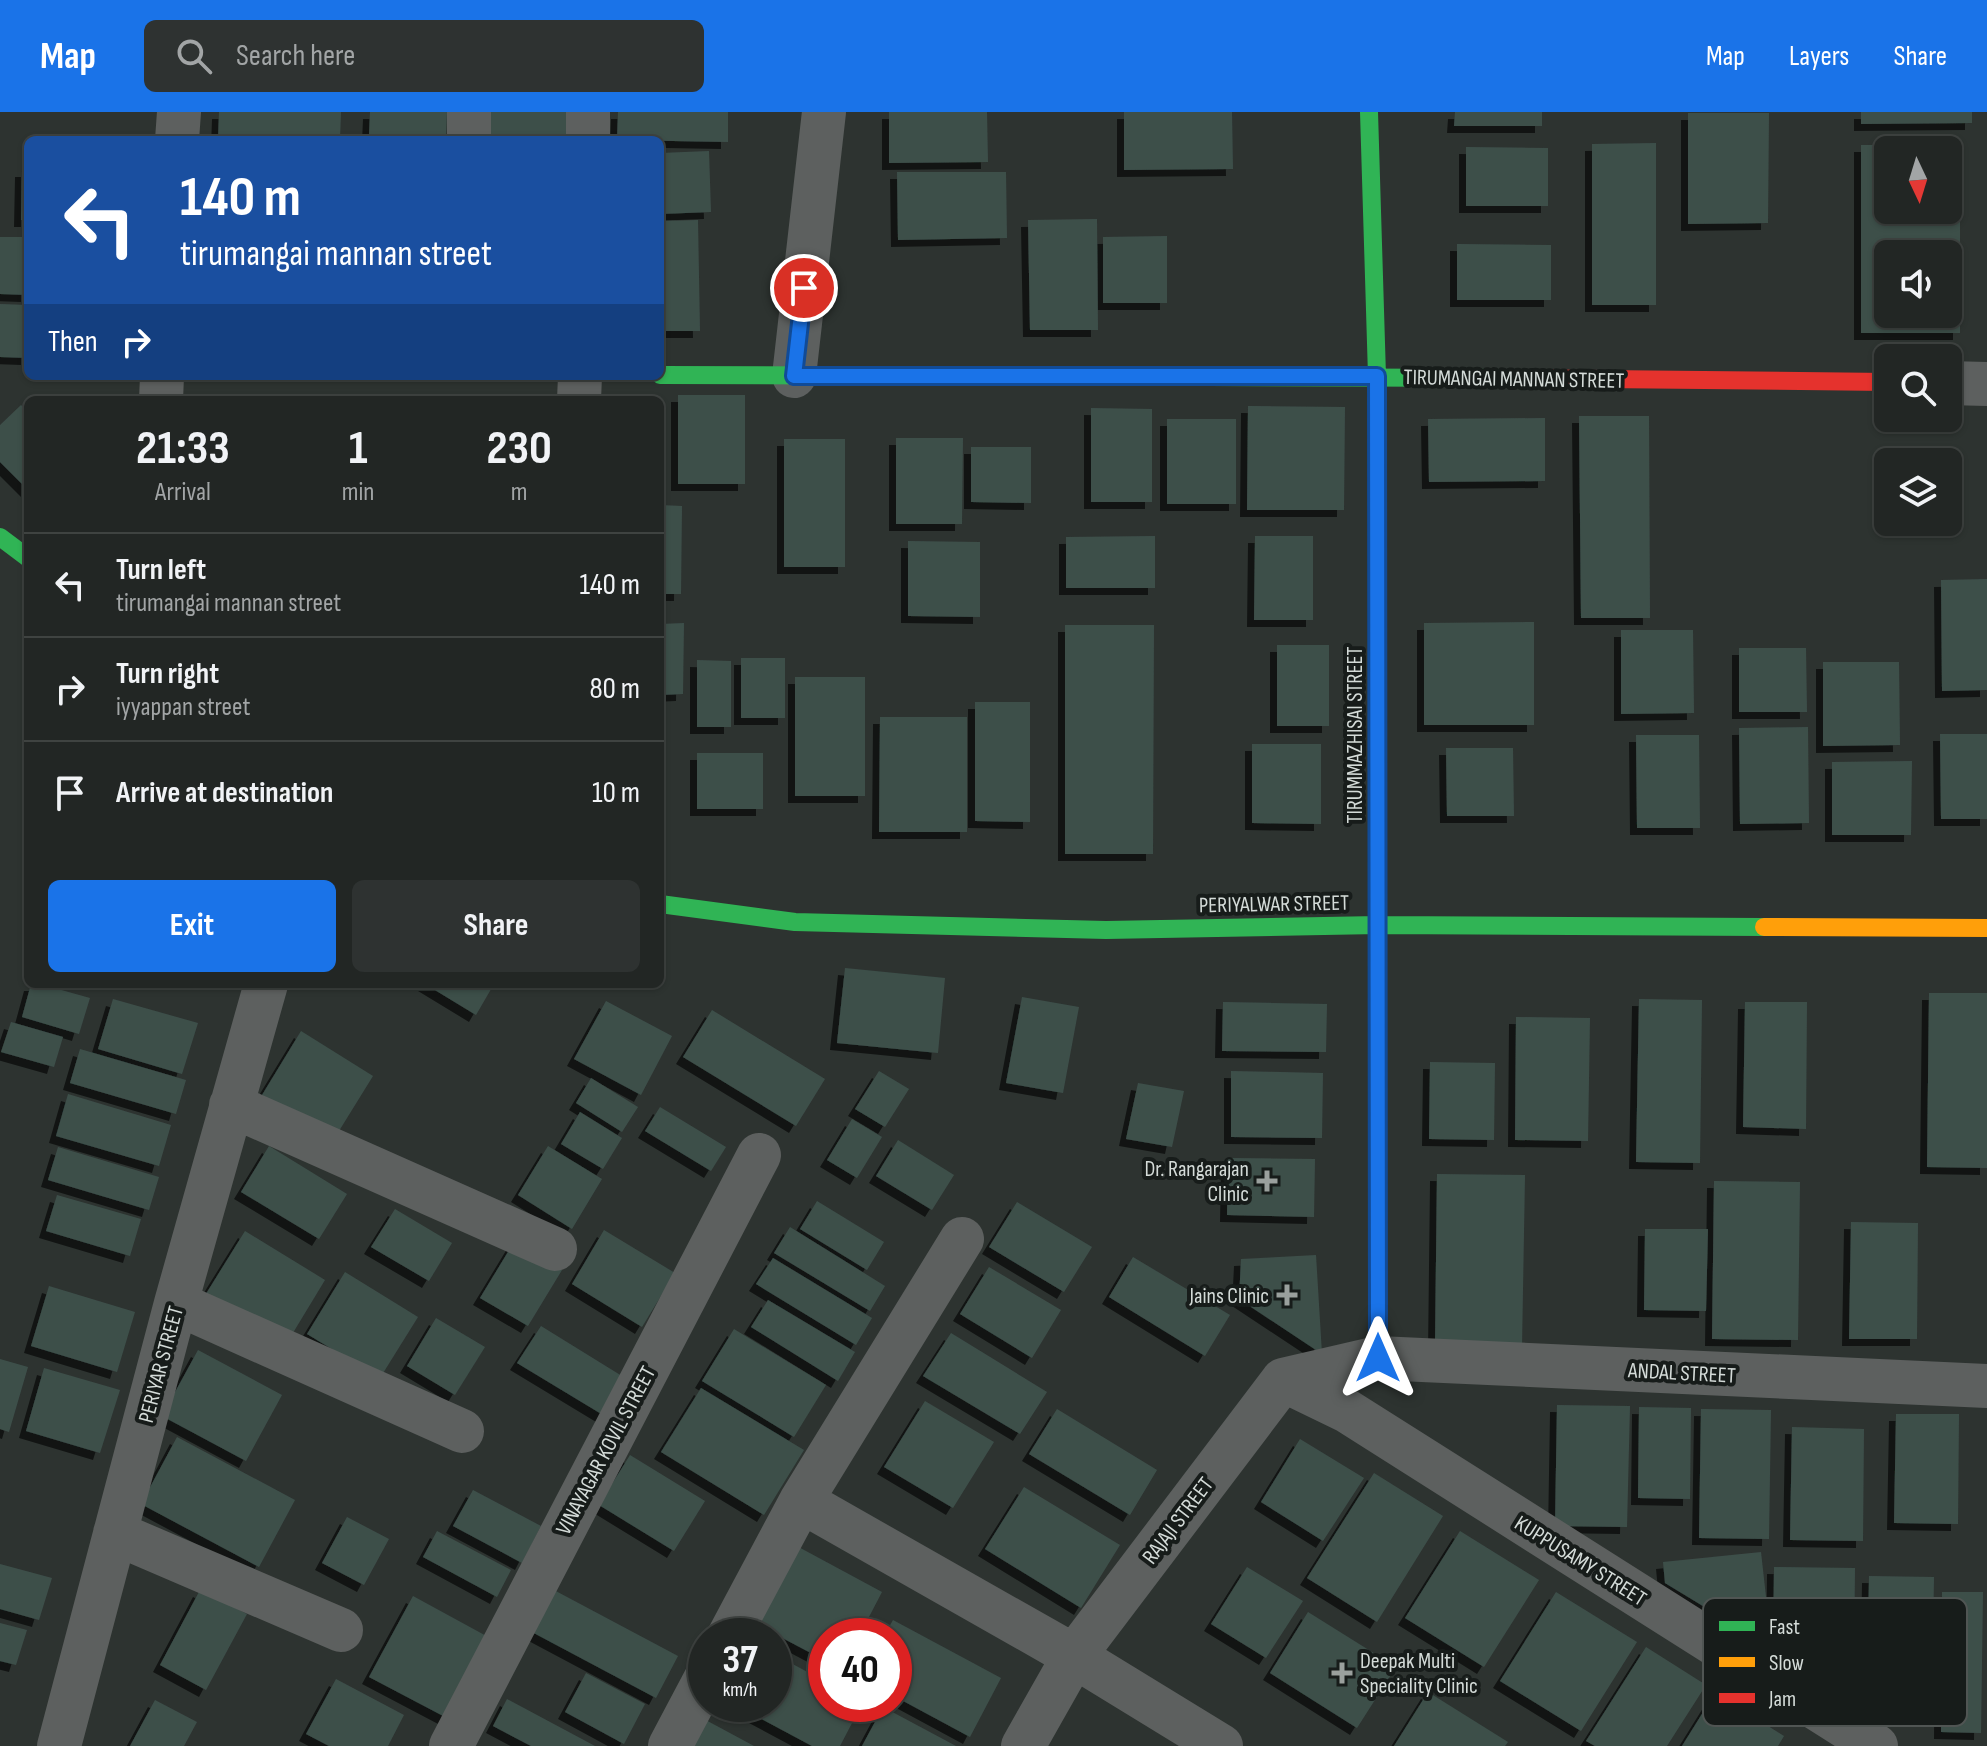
<!DOCTYPE html>
<html lang="en">
<head>
<meta charset="utf-8">
<style>
  :root { --surface:#222624; --page:#2e3231; --text:#f1f3f6; --muted:#a2a5a6; --line:#3f4341; --accent:#1a73e8 }
  body { margin:0; font-family:"Sofia Sans Condensed",sans-serif; background:var(--page); color:var(--text); height:100vh; display:flex; flex-direction:column; font-size:30px; white-space:nowrap }
  * { box-sizing:border-box; margin:0 }
  p { font-size:26px; color:var(--muted) }
  .icon { flex:none; width:44px; height:44px; fill:none; stroke:currentColor; stroke-width:2; stroke-linecap:round; stroke-linejoin:round }
  .map { position:relative; flex:1; overflow:hidden }
  .drawer { position:absolute; left:24px; top:284px; width:640px; height:592px; display:flex; flex-direction:column; background:var(--surface); border-radius:12px; box-shadow:0 2px 6px #0004,0 0 0 2px var(--line) }
  .drawer>* { flex:none }
  .hud { position:absolute; left:24px; top:24px; width:640px; height:244px; border-radius:12px; box-shadow:0 2px 6px #0004,0 0 0 2px var(--line); background:#1a4fa0; color:#fff; overflow:hidden }
  .needle { width:52px; rotate:176deg }
  .buttons { position:absolute; left:1874px; top:24px; display:grid; gap:16px }
  .buttons a { display:grid; place-items:center; width:88px; height:88px; border-radius:12px; background:var(--surface); box-shadow:0 2px 6px #0004,0 0 0 2px var(--line); font-size:40px }
  .speed { position:absolute; left:688px; top:1506px; display:flex; gap:16px; font-size:40px; font-weight:700; text-align:center }
  .speed>* { display:grid; place-content:center; width:104px; height:104px; border-radius:50%; background:var(--surface); box-shadow:0 2px 6px #0004,0 0 0 2px var(--line); line-height:1 }
  .speed small { font-size:20px; font-weight:400 }
  .speed .limit { border:12px solid #d22; background:#fff; color:#111 }
  .pin { position:absolute; display:grid; place-items:center; width:68px; height:68px; color:#fff; margin:-34px; border:4px solid #fff; border-radius:50%; box-shadow:0 2px 8px #0007 }
  .me { position:absolute; width:88px; margin:-44px; rotate:0deg; stroke-linejoin:round; filter:drop-shadow(0 0 6px #0008) }
  .turn { display:flex; align-items:center; gap:28px; height:168px; padding:0 24px; font-size:36px }
  .turn .icon { width:104px; height:104px; stroke-width:2.5 }
  .turn b { display:block; font-size:56px; line-height:68px }
  .then { display:flex; align-items:center; height:76px; padding:0 24px; background:#0003; gap:16px; font-size:30px }
  .eta { display:flex; justify-content:space-evenly; align-items:center; height:136px; text-align:center }
  .eta b { font-size:48px; font-weight:700; line-height:56px }
  .button { display:flex; gap:16px; margin-top:auto; padding:16px 24px }
  .button a { flex:1; height:92px; border-radius:12px; background:var(--accent); color:#fff; font-size:32px; font-weight:700; line-height:92px; text-align:center }
  .button a+a { background:var(--page); color:var(--text) }
  ul { padding:0; list-style:none }
  li { display:flex; align-items:center; gap:24px; height:104px; padding:0 24px; border-top:2px solid var(--line) }
  li div { flex:1 }
  li b { display:block; font-size:30px }
  li em { font-style:normal }
  header { display:flex; align-items:center; gap:48px; box-sizing:border-box; height:112px; padding:0 40px; background:var(--accent); color:#fff }
  header strong { font-size:38px }
  nav { display:flex; gap:44px; margin-inline-start:auto; font-size:28px }
  .search { width:560px; height:72px; background:var(--page); display:flex; align-items:center; gap:20px; box-sizing:border-box; padding:0 28px; border-radius:12px; color:var(--muted); font-size:30px }
  .map>svg:first-child { display:block }
  .building { fill:#3d4f4a; fill-rule:evenodd; filter:url(#shadow) }
  .lines { fill:none; stroke-linecap:round; stroke-linejoin:round }
  .street { stroke:#5d605f; stroke-width:44 }
  .fast { stroke:#30b455; stroke-width:18 }
  .slow { stroke:#ff9f0a; stroke-width:18 }
  .jam { stroke:#e5322d; stroke-width:18 }
  .route-casing { stroke:#114b97; stroke-width:20 }
  .route { stroke:#1a73e8; stroke-width:14 }
  .poi-dot { fill:#9aa09d; stroke:#171c1a; stroke-width:3 }
  .labels { text-anchor:middle; stroke-width:8; stroke-linejoin:round; paint-order:stroke }
  .street-label { font-size:22px; fill:#d4dbd8; stroke:#171c1a }
  .poi-label { font-size:22px; fill:#d4dbd8; stroke:#171c1a; text-anchor:end }
  .key { fill:#171c1a; stroke:#505553; stroke-width:2 }
  .key-label { font-size:22px; fill:#d4dbd8 }
</style>
</head>
<body>
<header>
<strong>Map</strong>
<div class="search"><svg class="icon" aria-label="search" viewBox="0 0 24 24"><circle cx="10" cy="10" r="6"/><path d="M15 15l6 6"/></svg>Search here</div>
<nav><a>Map</a><a>Layers</a><a>Share</a></nav>
</header>
<div class="map">
<svg width="1987" height="1634" viewBox="0 0 1987 1634">
  <defs>
    <filter id="shadow"><feDropShadow dx="-7" dy="7" stdDeviation="0" flood-color="#0009"/></filter>
  </defs>
  <rect width="100%" height="100%" fill="#2d3330"/>
  <path class="building" d="M 219,0 L 341,0 L 340,28 L 218,28 Z
    M 370,0 L 447,0 L 446,26 L 369,23 Z
    M 491,0 L 567,0 L 566,28 L 490,28 Z
    M 618,0 L 728,0 L 728,30 L 617,28 Z
    M 889,0 L 987,0 L 988,50 L 889,51 Z
    M 1124,0 L 1232,0 L 1233,57 L 1124,58 Z
    M 1455,0 L 1542,0 L 1542,14 L 1454,14 Z
    M 1861,0 L 1972,0 L 1972,11 L 1861,12 Z
    M 1688,1 L 1769,1 L 1768,111 L 1688,112 Z
    M 1656,31 L 1656,193 L 1592,193 L 1592,32 Z
    M 1861,33 L 1960,33 L 1960,221 L 1861,221 ZM 1888,38 L 1948,38 L 1948,98 L 1888,98 ZM 1888,142 L 1948,142 L 1948,202 L 1888,202 Z
    M 1466,35 L 1548,36 L 1548,94 L 1466,94 Z
    M 709,39 L 711,100 L 660,102 L 660,41 Z
    M 22,58 L 28,58 L 28,108 L 21,108 Z
    M 897,60 L 1006,60 L 1007,126 L 898,128 Z
    M 1097,107 L 1098,218 L 1030,218 L 1028,108 Z
    M 698,108 L 700,219 L 660,219 L 660,109 Z
    M 1167,124 L 1167,191 L 1103,191 L 1103,125 Z
    M 0,125 L 28,125 L 28,183 L 0,182 Z
    M 1457,132 L 1551,133 L 1551,188 L 1457,188 Z
    M 0,192 L 28,193 L 28,246 L 0,245 Z
    M 678,283 L 745,283 L 745,372 L 678,372 Z
    M 21,293 L 28,300 L 28,378 L 0,350 L 0,313 Z
    M 1248,294 L 1345,295 L 1344,398 L 1247,398 Z
    M 1091,296 L 1152,297 L 1152,390 L 1091,390 Z
    M 1579,304 L 1649,304 L 1650,506 L 1581,506 Z
    M 1545,306 L 1545,369 L 1429,370 L 1428,307 Z
    M 1167,307 L 1236,307 L 1236,392 L 1167,392 Z
    M 896,326 L 963,326 L 962,412 L 896,412 Z
    M 784,327 L 845,327 L 845,455 L 784,455 Z
    M 971,335 L 1031,335 L 1031,391 L 971,390 Z
    M 660,393 L 682,394 L 681,482 L 660,482 Z
    M 1155,424 L 1155,476 L 1066,476 L 1066,425 Z
    M 1255,424 L 1313,424 L 1313,508 L 1254,508 Z
    M 908,429 L 980,430 L 980,505 L 908,504 Z
    M 1987,467 L 1987,578 L 1942,579 L 1941,468 Z
    M 1534,510 L 1534,613 L 1424,613 L 1424,511 Z
    M 684,511 L 683,582 L 660,583 L 660,512 Z
    M 1065,513 L 1154,513 L 1153,742 L 1065,742 Z
    M 1621,518 L 1693,518 L 1694,601 L 1621,602 Z
    M 1277,533 L 1329,533 L 1329,614 L 1277,614 Z
    M 1739,536 L 1806,536 L 1807,600 L 1739,600 Z
    M 741,546 L 785,546 L 785,606 L 741,606 Z
    M 697,548 L 731,549 L 731,615 L 697,615 Z
    M 1823,550 L 1899,550 L 1900,633 L 1823,634 Z
    M 795,565 L 865,565 L 865,684 L 795,684 Z
    M 975,590 L 1030,590 L 1030,710 L 975,709 Z
    M 880,605 L 967,605 L 967,720 L 879,720 Z
    M 1808,615 L 1809,711 L 1740,712 L 1739,616 Z
    M 1940,622 L 1987,622 L 1987,707 L 1941,707 Z
    M 1636,623 L 1699,623 L 1700,716 L 1637,716 Z
    M 660,629 L 665,629 L 665,713 L 660,713 Z
    M 1252,632 L 1321,632 L 1321,712 L 1252,711 Z
    M 1446,636 L 1513,636 L 1514,704 L 1447,704 Z
    M 697,641 L 763,641 L 763,697 L 697,697 Z
    M 1912,649 L 1911,723 L 1832,723 L 1832,650 Z
    M 845,856 L 945,866 L 938,941 L 837,931 Z
    M 31,872 L 40,872 L 90,886 L 79,922 L 22,905 Z
    M 425,872 L 494,872 L 476,903 Z
    M 1929,881 L 1987,881 L 1987,1056 L 1927,1055 Z
    M 1022,885 L 1079,895 L 1063,981 L 1006,971 Z
    M 113,887 L 198,911 L 182,962 L 98,937 Z
    M 1639,887 L 1702,888 L 1700,1051 L 1636,1050 Z
    M 606,889 L 672,924 L 641,983 L 574,947 Z
    M 1223,890 L 1327,892 L 1326,940 L 1222,939 Z
    M 1745,890 L 1807,890 L 1806,1017 L 1743,1015 Z
    M 712,898 L 825,967 L 796,1014 L 683,945 Z
    M 1516,905 L 1590,906 L 1588,1029 L 1515,1028 Z
    M 11,910 L 63,925 L 54,955 L 1,940 Z
    M 301,919 L 373,964 L 334,1027 L 262,983 Z
    M 80,937 L 186,968 L 176,1002 L 70,971 Z
    M 1430,950 L 1495,951 L 1494,1028 L 1429,1027 Z
    M 879,959 L 909,977 L 885,1015 L 855,997 Z
    M 1231,959 L 1323,961 L 1322,1026 L 1231,1025 Z
    M 591,966 L 638,995 L 622,1020 L 576,991 Z
    M 1138,971 L 1184,979 L 1172,1035 L 1126,1027 Z
    M 68,982 L 171,1013 L 159,1054 L 56,1024 Z
    M 660,995 L 726,1035 L 711,1059 L 645,1019 Z
    M 580,1000 L 622,1026 L 603,1057 L 561,1032 Z
    M 852,1007 L 882,1025 L 857,1066 L 827,1048 Z
    M 898,1028 L 954,1063 L 932,1098 L 876,1064 Z
    M 269,1034 L 347,1082 L 319,1127 L 241,1080 Z
    M 548,1034 L 602,1067 L 572,1117 L 518,1083 Z
    M 58,1035 L 159,1065 L 149,1098 L 48,1068 Z
    M 1228,1046 L 1315,1047 L 1314,1105 L 1227,1103 Z
    M 1437,1062 L 1525,1063 L 1522,1235 L 1435,1233 Z
    M 1714,1069 L 1800,1070 L 1798,1228 L 1712,1227 Z
    M 57,1083 L 141,1107 L 130,1144 L 46,1119 Z
    M 817,1089 L 884,1130 L 867,1158 L 800,1117 Z
    M 1017,1090 L 1092,1135 L 1064,1180 L 989,1135 Z
    M 395,1097 L 452,1131 L 429,1169 L 371,1135 Z
    M 1851,1110 L 1918,1111 L 1917,1227 L 1849,1227 Z
    M 790,1115 L 885,1174 L 870,1199 L 774,1141 Z
    M 1645,1117 L 1708,1117 L 1706,1199 L 1644,1198 Z
    M 604,1118 L 675,1161 L 642,1215 L 572,1172 Z
    M 245,1119 L 325,1168 L 285,1234 L 204,1185 Z
    M 514,1130 L 562,1158 L 528,1214 L 480,1186 Z
    M 1316,1143 L 1322,1242 L 1239,1187 L 1241,1147 Z
    M 1133,1145 L 1230,1203 L 1205,1244 L 1109,1185 Z
    M 773,1146 L 872,1206 L 856,1233 L 756,1172 Z
    M 989,1155 L 1061,1198 L 1032,1246 L 960,1202 Z
    M 345,1160 L 418,1205 L 380,1266 L 307,1222 Z
    M 49,1174 L 135,1200 L 117,1260 L 31,1234 Z
    M 768,1188 L 855,1240 L 838,1269 L 751,1215 Z
    M 436,1206 L 485,1235 L 455,1283 L 407,1254 Z
    M 541,1214 L 630,1269 L 608,1306 L 517,1251 Z
    M 734,1217 L 826,1273 L 794,1325 L 702,1269 Z
    M 951,1221 L 1047,1280 L 1020,1322 L 923,1264 Z
    M 198,1238 L 282,1283 L 246,1349 L 162,1304 Z
    M 0,1247 L 28,1255 L 9,1320 L 0,1317 Z
    M 44,1256 L 120,1278 L 100,1341 L 26,1319 Z
    M 701,1276 L 804,1338 L 764,1403 L 661,1340 Z
    M 925,1289 L 994,1330 L 953,1396 L 884,1355 Z
    M 1557,1293 L 1630,1294 L 1627,1415 L 1555,1414 Z
    M 1639,1295 L 1691,1296 L 1690,1387 L 1638,1386 Z
    M 1057,1297 L 1157,1358 L 1130,1403 L 1029,1342 Z
    M 1701,1297 L 1771,1298 L 1769,1427 L 1699,1426 Z
    M 1896,1302 L 1959,1302 L 1958,1412 L 1894,1411 Z
    M 1792,1315 L 1864,1317 L 1863,1429 L 1790,1428 Z
    M 177,1325 L 295,1388 L 259,1455 L 141,1392 Z
    M 1300,1327 L 1364,1366 L 1323,1429 L 1261,1390 Z
    M 630,1343 L 705,1389 L 674,1439 L 599,1393 Z
    M 1374,1361 L 1443,1404 L 1377,1510 L 1307,1466 Z
    M 1024,1375 L 1120,1433 L 1081,1496 L 985,1437 Z
    M 473,1378 L 541,1414 L 522,1451 L 453,1414 Z
    M 347,1405 L 389,1427 L 364,1473 L 322,1451 Z
    M 437,1419 L 511,1458 L 497,1485 L 423,1445 Z
    M 1460,1419 L 1539,1468 L 1484,1555 L 1405,1506 Z
    M 793,1432 L 882,1480 L 859,1524 L 826,1524 L 826,1549 L 750,1509 Z
    M 1761,1440 L 1768,1503 L 1726,1508 L 1665,1471 L 1663,1450 Z
    M 0,1452 L 52,1466 L 39,1508 L 0,1497 Z
    M 1247,1455 L 1303,1489 L 1266,1546 L 1211,1512 Z
    M 1774,1455 L 1855,1456 L 1854,1546 L 1773,1544 Z
    M 1869,1464 L 1934,1465 L 1933,1525 L 1868,1524 Z
    M 552,1477 L 678,1544 L 656,1586 L 530,1519 Z
    M 200,1478 L 247,1502 L 206,1578 L 160,1553 Z
    M 1556,1480 L 1637,1530 L 1581,1619 L 1500,1569 Z
    M 1942,1480 L 1983,1480 L 1981,1621 L 1941,1620 Z
    M 413,1484 L 490,1526 L 447,1606 L 369,1565 Z
    M 1308,1500 L 1396,1555 L 1357,1616 L 1270,1561 Z
    M 893,1508 L 1001,1566 L 970,1625 L 894,1584 L 894,1524 L 884,1524 Z
    M 0,1511 L 27,1518 L 16,1553 L 0,1549 Z
    M 1646,1535 L 1706,1573 L 1667,1634 L 1595,1634 L 1586,1629 Z
    M 774,1542 L 826,1570 L 826,1592 L 862,1592 L 840,1634 L 812,1634 L 741,1596 L 743,1592 L 774,1592 Z
    M 586,1561 L 645,1592 L 624,1632 L 565,1600 Z
    M 336,1567 L 404,1603 L 388,1634 L 329,1634 L 306,1622 Z
    M 1428,1580 L 1508,1630 L 1505,1634 L 1394,1634 Z
    M 1715,1581 L 1784,1624 L 1778,1634 L 1682,1634 Z
    M 507,1587 L 595,1634 L 531,1634 L 493,1614 Z
    M 155,1588 L 197,1610 L 184,1634 L 130,1634 Z
    M 883,1595 L 956,1634 L 862,1634 Z
    M 702,1606 L 754,1634 L 687,1634 Z"/>
  <g class="lines">
    <path class="street" d="M 177,28 L 179,0
      M 469,28 L 469,0
      M 588,28 L 588,0
      M 794,264 L 824,0
      M 1948,271 L 1987,272
      M 161,288 L 162,264
      M 579,288 L 580,264
      M 231,993 L 555,1137
      M 176,1191 L 462,1319
      M 1283,1268 L 1347,1299 L 1876,1634
      M 801,1389 L 1074,1544 L 1221,1634
      M 115,1421 L 341,1518
      M 729,1524 L 801,1389 L 962,1127
      M 59,1634 L 176,1191 L 266,872
      M 451,1634 L 759,1043
      M 670,1634 L 706,1566
      M 1023,1634 L 1074,1544 L 1283,1268 L 1378,1246 L 1987,1274"/>
    <path class="fast" d="M 1369,0 L 1377,264 L 1378,803
      M 660,263 L 1507,266
      M 0,425 L 28,446
      M 660,792 L 795,810 L 1106,818 L 1378,813 L 1764,815
      M 1378,1052 L 1378,1246"/>
    <path class="slow" d="M 1764,815 L 1987,816"/>
    <path class="jam" d="M 1507,266 L 1888,270
      M 1378,803 L 1378,1052"/>
  </g>
  <g class="lines">
    <defs>
      <path id="route" d="M 804,176 L 794,264 L 1377,264 L 1378,1246"/>
    </defs>
    <use href="#route" class="route-casing"/>
    <use href="#route" class="route"/>
  </g>
  <g class="poi-dot">
    <path d="M1263 1057h8v8h8v8h-8v8h-8v-8h-8v-8h8z"/>
    <path d="M1283 1171h8v8h8v8h-8v8h-8v-8h-8v-8h8z"/>
    <path d="M1338 1549h8v8h8v8h-8v8h-8v-8h-8v-8h8z"/>
  </g>
  <g class="labels">
    <g class="street-label">
      <text transform="translate(1514 266) rotate(1)" y="8">TIRUMANGAI MANNAN STREET</text>
      <text transform="translate(1354 623) rotate(-90)" y="8">TIRUMMAZHISAI STREET</text>
      <text transform="translate(1274 791) rotate(-1)" y="8">PERIYALWAR STREET</text>
      <text transform="translate(160 1252) rotate(-75)" y="8">PERIYAR STREET</text>
      <text transform="translate(1682 1260) rotate(3)" y="8">ANDAL STREET</text>
      <text transform="translate(605 1338) rotate(-62)" y="8">VINAYAGAR KOVIL STREET</text>
      <text transform="translate(1177 1408) rotate(-53)" y="8">RAJAJI STREET</text>
      <text transform="translate(1581 1448) rotate(32)" y="8">KUPPUSAMY STREET</text>
    </g>
    <g class="poi-label">
      <text x="1249" y="1064">Dr. Rangarajan<tspan x="1249" dy="25">Clinic</tspan></text>
      <text x="1269" y="1191">Jains Clinic</text>
      <text x="1360" y="1556" text-anchor="start">Deepak Multi<tspan x="1360" dy="25">Speciality Clinic</tspan></text>
    </g>
  </g>
  <rect x="1703" y="1486" width="264" height="128" rx="12" class="key"/>
  <rect x="1719" y="1509" width="36" height="10" fill="#30b455"/>
  <rect x="1719" y="1545" width="36" height="10" fill="#ff9f0a"/>
  <rect x="1719" y="1581" width="36" height="10" fill="#e5322d"/>
  <g class="key-label">
    <text x="1769" y="1522">Fast</text>
    <text x="1769" y="1558">Slow</text>
    <text x="1769" y="1594">Jam</text>
  </g>
</svg>
<div class="buttons">
<a><svg class="needle" viewBox="-14 -14 28 28"><path d="M0-13l5 13h-10z" fill="#e53935"/><path d="M0 13l5-13h-10z" fill="#a2a5a6"/></svg></a>
<a><svg class="icon" aria-label="sound" viewBox="0 0 24 24"><path d="M4 9h4l5-4v14l-5-4H4zM17 9q2 3 0 6"/></svg></a>
<a><svg class="icon" aria-label="search" viewBox="0 0 24 24"><circle cx="10" cy="10" r="6"/><path d="M15 15l6 6"/></svg></a>
<a><svg class="icon" aria-label="layers" viewBox="0 0 24 24"><path d="M12 4l9 5-9 5-9-5zM3 14l9 5 9-5"/></svg></a>
</div>
<div class="speed"><div>37<small>km/h</small></div><div class="limit">40</div></div>
<div class="pin" style="left:804px;top:176px;background:#d93025"><svg class="icon" aria-label="arrive" viewBox="0 0 24 24"><path d="M6 21V4h12l-3 4 3 4H6"/></svg></div>
<svg class="me" style="left:1378px;top:1246px" viewBox="-20 -20 40 40"><path d="M0-17L14 15 0 8-14 15z" fill="#1a73e8" stroke="#fff" stroke-width="4"/></svg>
<div class="hud">
<div class="turn"><svg class="icon" aria-label="left" viewBox="0 0 24 24"><path d="M17 20v-9H6M10 6l-5 5 5 5"/></svg><div><b>140 m</b>tirumangai mannan street</div></div>
<div class="then">Then<svg class="icon" aria-label="right" viewBox="0 0 24 24"><path d="M7 20v-9h11M14 6l5 5-5 5"/></svg></div>
</div>
<section class="drawer">
<div class="eta">
<div><b>21:33</b><p>Arrival</p></div>
<div><b>1</b><p>min</p></div>
<div><b>230</b><p>m</p></div>
</div>
<ul>
<li><svg class="icon" aria-label="left" viewBox="0 0 24 24"><path d="M17 20v-9H6M10 6l-5 5 5 5"/></svg><div><b>Turn left</b><p>tirumangai mannan street</p></div><em>140 m</em></li>
<li><svg class="icon" aria-label="right" viewBox="0 0 24 24"><path d="M7 20v-9h11M14 6l5 5-5 5"/></svg><div><b>Turn right</b><p>iyyappan street</p></div><em>80 m</em></li>
<li><svg class="icon" aria-label="arrive" viewBox="0 0 24 24"><path d="M6 21V4h12l-3 4 3 4H6"/></svg><div><b>Arrive at destination</b></div><em>10 m</em></li>
</ul>
<div class="button"><a>Exit</a><a>Share</a></div>
</section>
</div>
</body>
</html>
